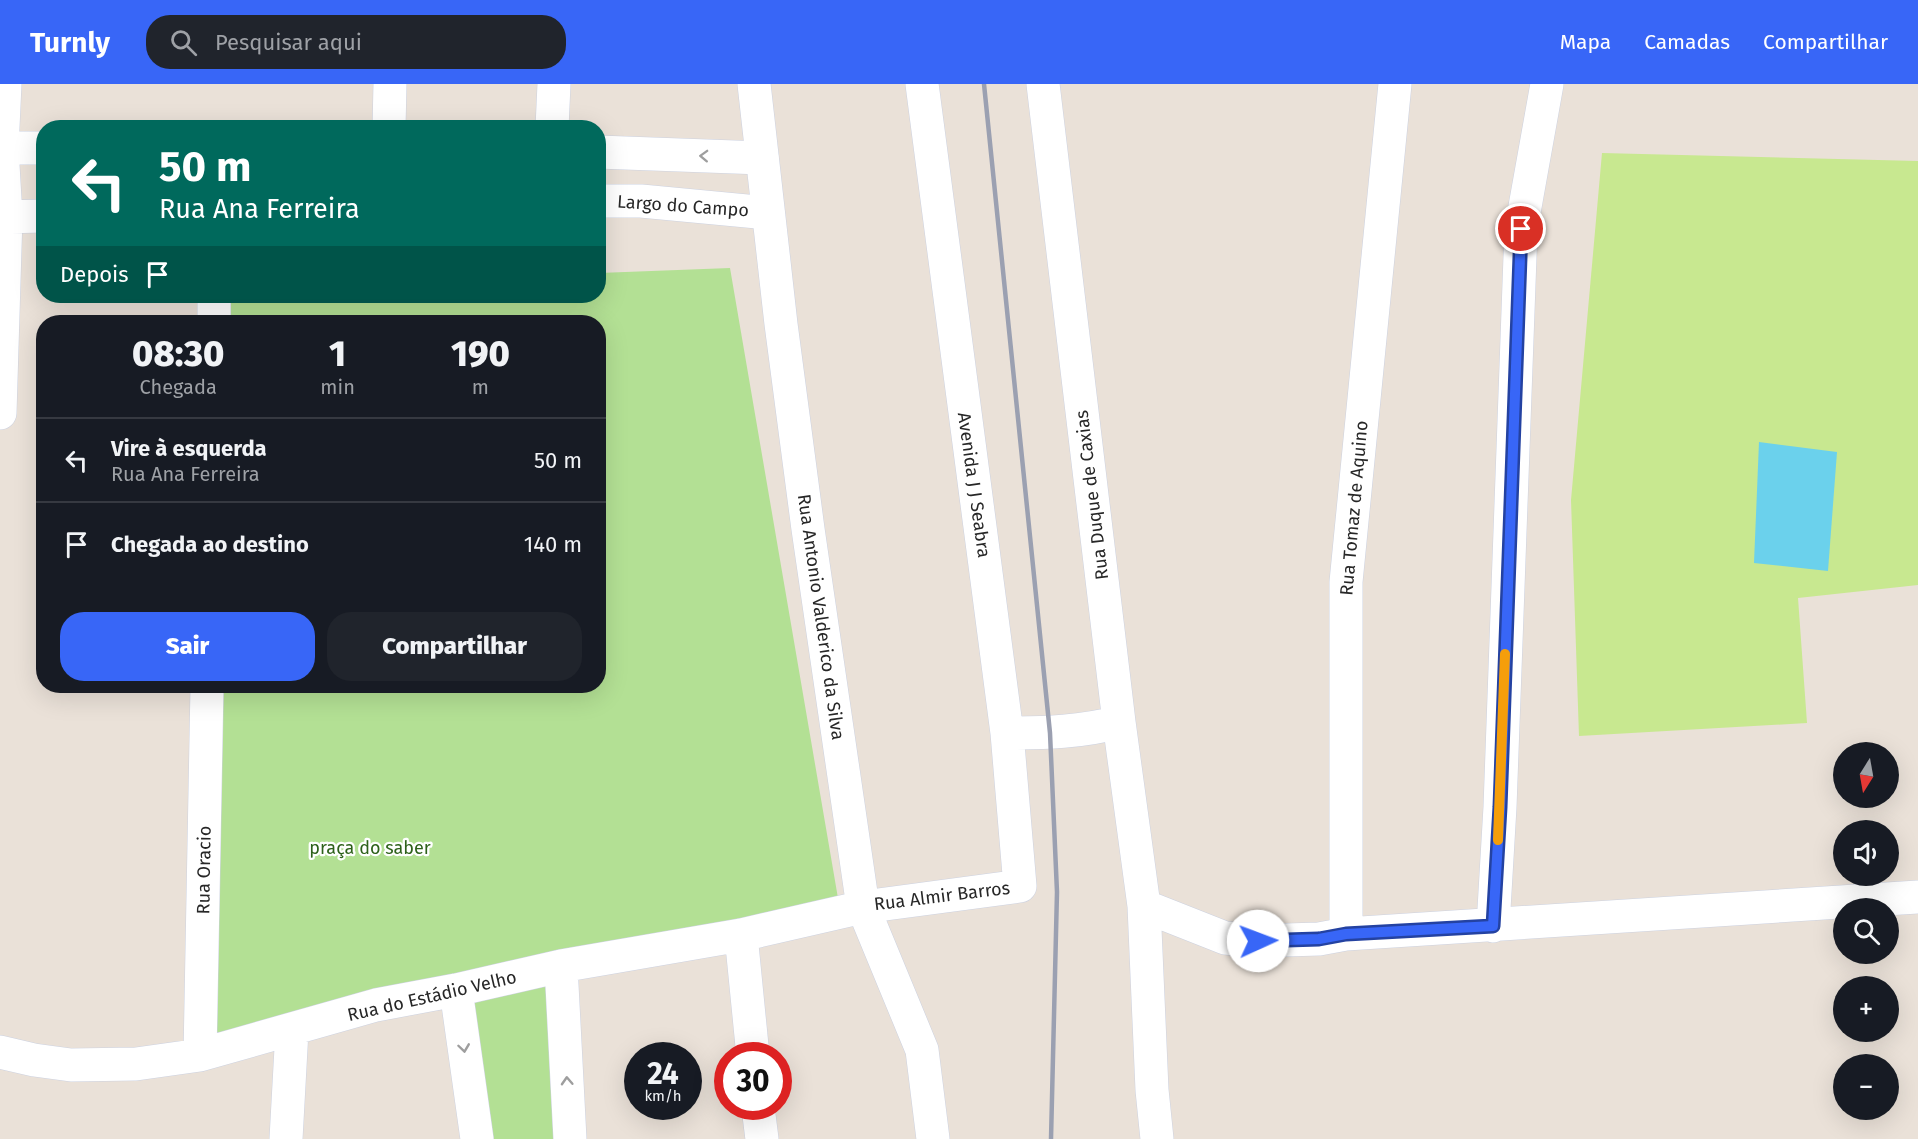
<!DOCTYPE html>
<html lang="pt">
<head>
<meta charset="utf-8">
<style>
  :root { --surface:#171b24; --page:#20242c; --text:#f1f3f6; --muted:#9ea1a6; --line:#363941; --accent:#3866f7 }
  body { margin:0; font-family:"Fira Sans",sans-serif; background:var(--page); color:var(--text); height:100vh; display:flex; flex-direction:column; font-size:22px; white-space:nowrap }
  * { box-sizing:border-box; margin:0 }
  p { font-size:20px; color:var(--muted) }
  .icon { flex:none; width:33px; height:33px; fill:none; stroke:currentColor; stroke-width:2; stroke-linecap:round; stroke-linejoin:round }
  .map { position:relative; flex:1; overflow:hidden }
  .details { position:absolute; left:36px; top:231px; width:570px; height:378px; display:flex; flex-direction:column; background:var(--surface); border-radius:24px; box-shadow:0 6px 24px #0002 }
  .details>* { flex:none }
  .guide { position:absolute; left:36px; top:36px; width:570px; height:183px; border-radius:24px; box-shadow:0 6px 24px #0002; background:#00695c; color:#fff; overflow:hidden }
  .needle { width:39px; rotate:191deg }
  .tools { position:absolute; left:1833px; top:658px; display:grid; gap:12px }
  .tools a { display:grid; place-items:center; width:66px; height:66px; border-radius:50%; background:var(--surface); box-shadow:0 6px 24px #0002; font-size:30px }
  .speed { position:absolute; left:624px; top:958px; display:flex; gap:12px; font-size:30px; font-weight:700; text-align:center }
  .speed>* { display:grid; place-content:center; width:78px; height:78px; border-radius:50%; background:var(--surface); box-shadow:0 6px 24px #0002; line-height:1 }
  .speed small { font-size:15px; font-weight:400 }
  .speed .limit { border:9px solid #d22; background:#fff; color:#111 }
  .pin { position:absolute; display:grid; place-items:center; width:51px; height:51px; color:#fff; margin:-26px; border:3px solid #fff; border-radius:50%; box-shadow:0 2px 6px #0007 }
  .me { position:absolute; width:66px; margin:-33px; rotate:88deg; stroke-linejoin:round; filter:drop-shadow(0 0 4px #0008) }
  .turn { display:flex; align-items:center; gap:21px; height:126px; padding:0 24px; font-size:27px }
  .turn .icon { width:78px; height:78px; stroke-width:2.5 }
  .turn b { display:block; font-size:42px; line-height:51px }
  .then { display:flex; align-items:center; height:57px; padding:0 24px; background:#0003; gap:12px; font-size:22px }
  .eta { display:flex; justify-content:space-evenly; align-items:center; height:102px; text-align:center }
  .eta b { font-size:36px; font-weight:800; line-height:42px }
  .button { display:flex; gap:12px; margin-top:auto; padding:12px 24px }
  .button a { flex:1; height:69px; border-radius:24px; background:var(--accent); color:#fff; font-size:24px; font-weight:800; line-height:69px; text-align:center }
  .button a+a { background:var(--page); color:var(--text) }
  ul { padding:0; list-style:none }
  li { display:flex; align-items:center; gap:18px; height:84px; padding:0 24px; border-top:2px solid var(--line) }
  li div { flex:1 }
  li b { display:block; font-size:22px }
  li em { font-style:normal }
  header { display:flex; align-items:center; gap:36px; box-sizing:border-box; height:84px; padding:0 30px; background:var(--accent); color:#fff }
  header strong { font-size:28px }
  nav { display:flex; gap:33px; margin-inline-start:auto; font-size:21px }
  .search { width:420px; height:54px; background:var(--page); display:flex; align-items:center; gap:15px; box-sizing:border-box; padding:0 21px; border-radius:24px; color:var(--muted); font-size:22px }
  .map>svg:first-child { display:block }
  .green { fill:#b3e094 }
  .pitch { fill:#c8e890 }
  .water { fill:#6bd1ec }
  .lines { fill:none; stroke-linecap:round; stroke-linejoin:round }
  .minor-casing { stroke:#cdd2e0; stroke-width:34 }
  .tertiary-casing { stroke:#cdd2e0; stroke-width:34 }
  .minor { stroke:#fff; stroke-width:33 }
  .tertiary { stroke:#fff; stroke-width:33 }
  .rail { stroke:#9ba0b1; stroke-width:4.5 }
  .oneway { stroke:#9e9e9e }
  .route-casing { stroke:#2442a1; stroke-width:15 }
  .route { stroke:#3866f7; stroke-width:10 }
  .slow { stroke:#f59e0b; stroke-width:10 }
  .labels { text-anchor:middle; stroke-width:4.5; stroke-linejoin:round; paint-order:stroke }
  .street-label { font-size:18px; fill:#272727; stroke:#fff }
  .park-label { font-size:18px; fill:#2d611a; stroke:#fff }
</style>
</head>
<body>
<header>
<strong>Turnly</strong>
<div class="search"><svg class="icon" aria-label="search" viewBox="0 0 24 24"><circle cx="10" cy="10" r="6"/><path d="M15 15l6 6"/></svg>Pesquisar aqui</div>
<nav><a>Mapa</a><a>Camadas</a><a>Compartilhar</a></nav>
</header>
<div class="map">
<svg width="1918" height="1055" viewBox="0 0 1918 1055">
  <rect width="100%" height="100%" fill="#eae1d8"/>
  <path class="green" d="M 730,184 L 839,820 L 561,885 L 568,1055 L 472,1055 L 456,910 L 200,971 L 212,602 L 598,602 L 598,238 L 223,238 L 224,212 L 598,212 L 599,189 Z"/>
  <path class="pitch" d="M 1602,69 L 1918,77 L 1918,501 L 1798,514 L 1807,639 L 1579,652 L 1571,416 Z"/>
  <path class="water" d="M 1759,358 L 1837,368 L 1828,487 L 1754,479 Z"/>
  <g class="lines">
    <defs>
      <path id="minor" d="M 754,0 L 781,240 L 808,445 L 863,823 L 922,966 L 933,1055
        M 1043,0 L 1119,638 L 1144,822 L 1152,1006 L 1157,1055
        M 389,44 L 390,0
        M 552,44 L 554,0
        M 214,238 L 214,212
        M 1007,649 C 1045,649 1082,648 1119,638
        M 1144,822 L 1225,854 L 1258,857 L 1319,855 L 1346,850 L 1918,813
        M 1493,842 L 1500,723 L 1521,145 L 1547,0
        M 1346,850 L 1346,498 L 1395,0
        M 741,851 L 753,972
        M 561,882 L 570,1055
        M 456,906 L 477,1055
        M 0,968 L 34,976 L 71,981 L 136,980 L 200,971 L 376,921 L 456,906 L 561,882 L 741,851 L 863,823 L 1020,802 L 1007,649 L 922,0
        M 200,971 L 207,602
        M 758,1023 L 762,1055
        M 286,1055 L 292,946"/>
      <path id="tertiary" d="M 0,64 L 44,64
        M 598,68 L 762,74
        M 598,117 L 641,117 L 768,129
        M 0,133 L 44,132
        M 0,329 L 6,132 L 2,64 L 5,0"/>
    </defs>
    <use href="#minor" class="minor-casing"/>
    <use href="#tertiary" class="tertiary-casing"/>
    <use href="#minor" class="minor"/>
    <use href="#tertiary" class="tertiary"/>
    <path class="rail" d="M 984,0 L 1050,649 L 1057,808 L 1051,1055"/>
  </g>
  <defs><path id="oneway-chevron" d="M-2-3.5L2.5 0L-2 3.5" fill="none" stroke-width="1.6" stroke-linecap="round" stroke-linejoin="round" transform="scale(1.5)"/></defs>
  <g class="oneway">
    <use href="#oneway-chevron" transform="translate(704 72) rotate(-178)"/>
    <use href="#oneway-chevron" transform="translate(464 964) rotate(82)"/>
    <use href="#oneway-chevron" transform="translate(567 997) rotate(-93)"/>
  </g>
  <g class="lines">
    <defs>
      <path id="route" d="M 1258,857 L 1319,855 L 1346,850 L 1493,842 L 1500,723 L 1521,145"/>
    </defs>
    <use href="#route" class="route-casing"/>
    <use href="#route" class="route"/>
    <path class="slow" d="M 1498,756 L 1505,570"/>
  </g>
  <g class="labels">
    <g class="street-label">
      <text transform="translate(683 122) rotate(4)" y="6">Largo do Campo</text>
      <text transform="translate(974 401) rotate(82)" y="6">Avenida J J Seabra</text>
      <text transform="translate(1092 411) rotate(-97)" y="6">Rua Duque de Caxias</text>
      <text transform="translate(1354 424) rotate(-85)" y="6">Rua Tomaz de Aquino</text>
      <text transform="translate(821 533) rotate(82)" y="6">Rua Antonio Valderico da Silva</text>
      <text transform="translate(204 786) rotate(-89)" y="6">Rua Oracio</text>
      <text transform="translate(942 812) rotate(-7)" y="6">Rua Almir Barros</text>
      <text transform="translate(432 912) rotate(-13)" y="6">Rua do Estádio Velho</text>
    </g>
    <g class="park-label">
      <text x="370" y="770">praça do saber</text>
    </g>
  </g>
</svg>
<div class="tools">
<a><svg class="needle" viewBox="-14 -14 28 28"><path d="M0-13l5 13h-10z" fill="#e53935"/><path d="M0 13l5-13h-10z" fill="#9ea1a6"/></svg></a>
<a><svg class="icon" aria-label="sound" viewBox="0 0 24 24"><path d="M4 9h4l5-4v14l-5-4H4zM17 9q2 3 0 6"/></svg></a>
<a><svg class="icon" aria-label="search" viewBox="0 0 24 24"><circle cx="10" cy="10" r="6"/><path d="M15 15l6 6"/></svg></a>
<a>+</a>
<a>−</a>
</div>
<div class="speed"><div>24<small>km/h</small></div><div class="limit">30</div></div>
<div class="pin" style="left:1521px;top:145px;background:#d93025"><svg class="icon" aria-label="arrive" viewBox="0 0 24 24"><path d="M6 21V4h12l-3 4 3 4H6"/></svg></div>
<svg class="me" style="left:1258px;top:857px" viewBox="-20 -20 40 40"><circle r="19" fill="#fff"/><path d="M0-13L10 11 0 6-10 11z" fill="#3866f7"/></svg>
<div class="guide">
<div class="turn"><svg class="icon" aria-label="left" viewBox="0 0 24 24"><path d="M17 20v-9H6M10 6l-5 5 5 5"/></svg><div><b>50 m</b>Rua Ana Ferreira</div></div>
<div class="then">Depois<svg class="icon" aria-label="arrive" viewBox="0 0 24 24"><path d="M6 21V4h12l-3 4 3 4H6"/></svg></div>
</div>
<section class="details">
<div class="eta">
<div><b>08:30</b><p>Chegada</p></div>
<div><b>1</b><p>min</p></div>
<div><b>190</b><p>m</p></div>
</div>
<ul>
<li><svg class="icon" aria-label="left" viewBox="0 0 24 24"><path d="M17 20v-9H6M10 6l-5 5 5 5"/></svg><div><b>Vire à esquerda</b><p>Rua Ana Ferreira</p></div><em>50 m</em></li>
<li><svg class="icon" aria-label="arrive" viewBox="0 0 24 24"><path d="M6 21V4h12l-3 4 3 4H6"/></svg><div><b>Chegada ao destino</b></div><em>140 m</em></li>
</ul>
<div class="button"><a>Sair</a><a>Compartilhar</a></div>
</section>
</div>
</body>
</html>
